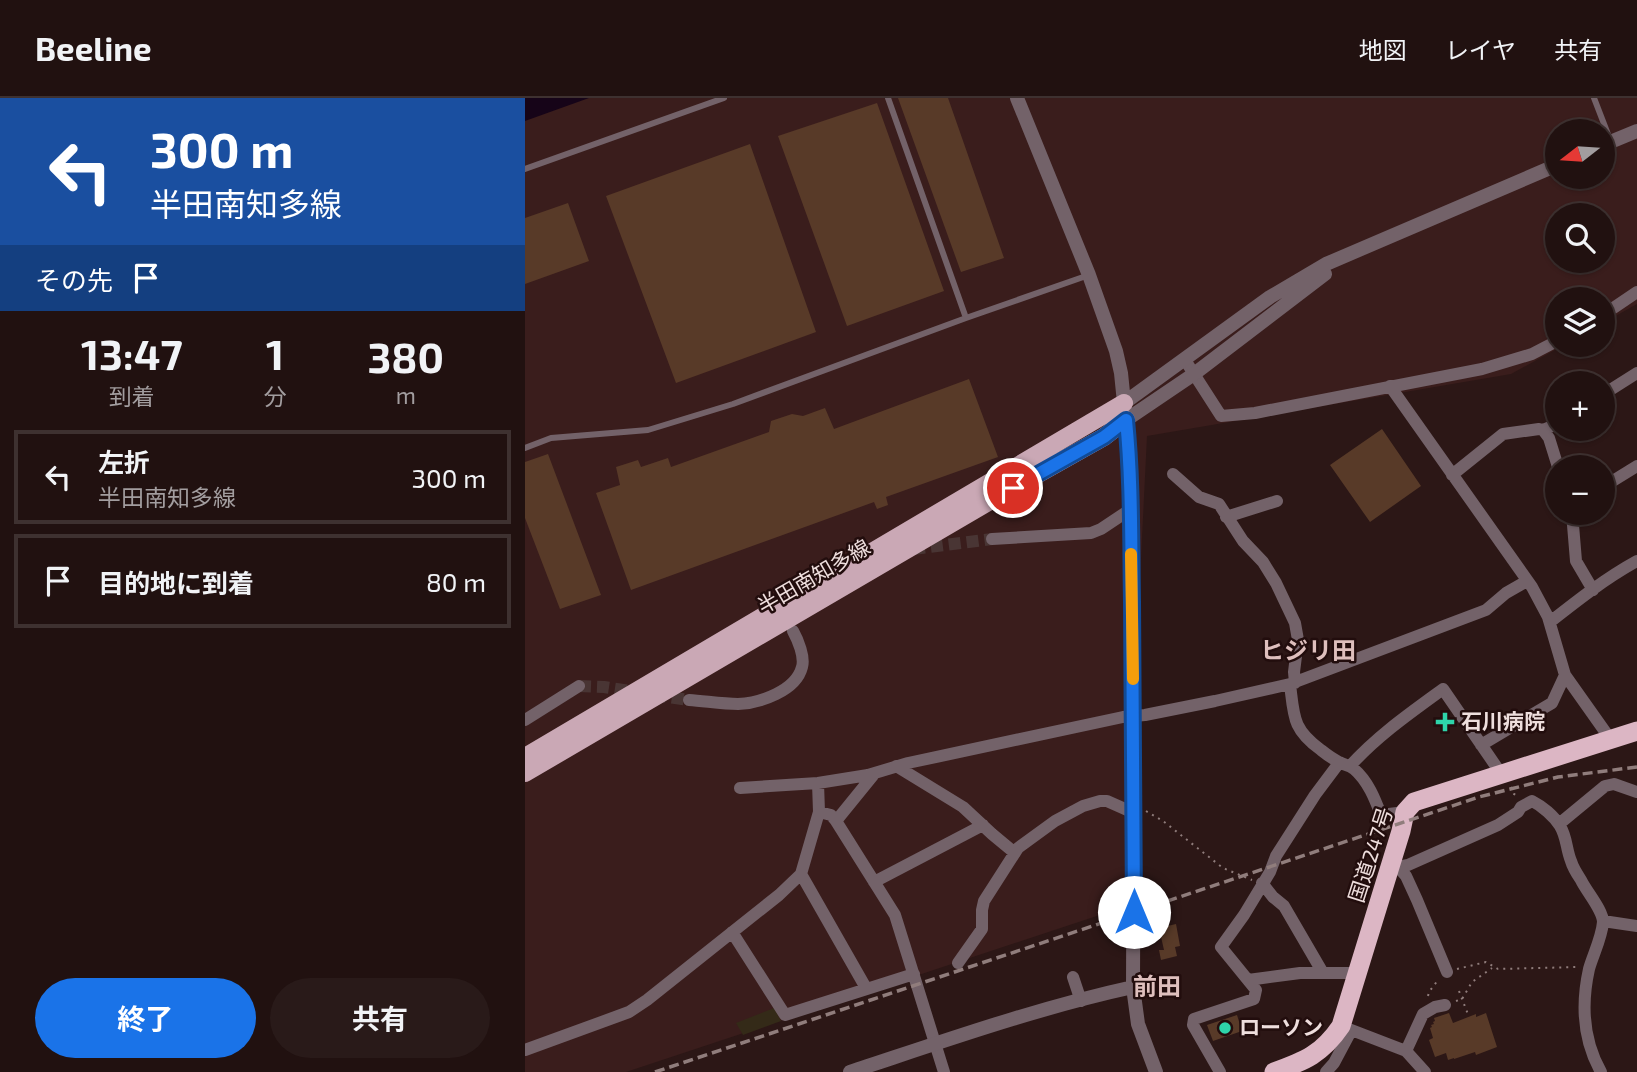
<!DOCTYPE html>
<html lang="ja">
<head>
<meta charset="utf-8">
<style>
  :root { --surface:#211110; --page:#291a19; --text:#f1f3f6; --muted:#a29d9f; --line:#3e3130; --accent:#1a73e8 }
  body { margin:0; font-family:"Exo 2","Noto Sans JP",sans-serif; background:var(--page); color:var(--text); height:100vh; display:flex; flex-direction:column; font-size:26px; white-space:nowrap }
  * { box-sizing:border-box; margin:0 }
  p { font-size:23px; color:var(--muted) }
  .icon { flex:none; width:38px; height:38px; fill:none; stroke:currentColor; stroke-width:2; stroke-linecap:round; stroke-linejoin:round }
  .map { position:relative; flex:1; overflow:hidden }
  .drawer { display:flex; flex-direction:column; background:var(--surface); width:525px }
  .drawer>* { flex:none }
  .top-card { background:#1a4fa0; color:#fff; overflow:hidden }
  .needle { width:46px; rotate:253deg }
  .controls { position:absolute; left:1020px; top:21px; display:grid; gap:14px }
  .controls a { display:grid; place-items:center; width:70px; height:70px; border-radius:50%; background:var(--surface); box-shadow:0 2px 5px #0004,0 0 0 2px var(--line); font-size:35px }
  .pin { position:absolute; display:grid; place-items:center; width:60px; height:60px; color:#fff; margin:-30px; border:4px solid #fff; border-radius:50%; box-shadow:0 2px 7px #0007 }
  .me { position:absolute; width:77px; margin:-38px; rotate:0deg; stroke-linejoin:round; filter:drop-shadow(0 0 5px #0008) }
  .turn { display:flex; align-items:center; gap:24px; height:147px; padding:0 35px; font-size:32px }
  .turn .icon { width:91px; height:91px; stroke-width:2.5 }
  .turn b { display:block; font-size:49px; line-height:60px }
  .then { display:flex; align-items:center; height:66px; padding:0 35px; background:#0003; gap:14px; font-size:26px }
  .eta { display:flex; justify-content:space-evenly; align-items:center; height:119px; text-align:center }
  .eta b { font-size:42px; font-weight:700; line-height:49px }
  .cta { display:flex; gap:14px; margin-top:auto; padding:14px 35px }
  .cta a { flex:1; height:80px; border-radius:42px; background:var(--accent); color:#fff; font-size:28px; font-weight:700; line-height:80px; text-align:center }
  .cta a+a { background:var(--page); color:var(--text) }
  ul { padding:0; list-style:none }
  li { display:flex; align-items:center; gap:21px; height:94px; margin:0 14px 10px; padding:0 21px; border:4px solid var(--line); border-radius:0px }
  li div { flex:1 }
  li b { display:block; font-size:26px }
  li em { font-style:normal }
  header { display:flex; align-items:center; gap:42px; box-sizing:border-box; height:98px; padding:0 35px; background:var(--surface); border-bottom:2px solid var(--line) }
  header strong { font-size:33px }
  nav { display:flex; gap:38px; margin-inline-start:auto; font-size:24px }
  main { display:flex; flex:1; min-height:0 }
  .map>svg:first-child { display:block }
  .built { fill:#3a1d1c; fill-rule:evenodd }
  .green { fill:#342a18 }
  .water { fill:#160418 }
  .building { fill:#583a28 }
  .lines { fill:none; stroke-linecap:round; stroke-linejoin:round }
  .minor-tunnel { stroke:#493534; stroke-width:12; stroke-dasharray:12 6; stroke-linecap:butt }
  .path { stroke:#8f7c7b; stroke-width:2; stroke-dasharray:2 5; stroke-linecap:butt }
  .service { stroke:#736269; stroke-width:6 }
  .minor { stroke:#736269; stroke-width:12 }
  .tertiary { stroke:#736269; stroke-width:14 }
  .primary { stroke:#caa8b5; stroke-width:18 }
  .trunk { stroke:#dcb6c4; stroke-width:19 }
  .rail { stroke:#907d7c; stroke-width:3.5; stroke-dasharray:10 5; stroke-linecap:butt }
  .route-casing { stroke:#114b97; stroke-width:18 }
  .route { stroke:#1a73e8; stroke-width:12 }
  .slow { stroke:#f59e0b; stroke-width:12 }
  .poi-dot { fill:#2ed4aa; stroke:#220d0d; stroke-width:2.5 }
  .labels { text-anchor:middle; stroke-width:5; stroke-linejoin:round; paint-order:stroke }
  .street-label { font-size:21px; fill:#eededd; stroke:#220d0d }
  .poi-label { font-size:21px; font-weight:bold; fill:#eededd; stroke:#220d0d; text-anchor:start }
  .quarter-label { font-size:24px; font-weight:bold; fill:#debfbd; stroke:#220d0d }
</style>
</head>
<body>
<header>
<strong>Beeline</strong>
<nav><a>地図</a><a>レイヤ</a><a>共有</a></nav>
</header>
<main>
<section class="drawer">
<div class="top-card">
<div class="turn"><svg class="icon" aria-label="left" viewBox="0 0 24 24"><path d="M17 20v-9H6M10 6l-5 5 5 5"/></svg><div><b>300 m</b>半田南知多線</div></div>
<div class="then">その先<svg class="icon" aria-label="arrive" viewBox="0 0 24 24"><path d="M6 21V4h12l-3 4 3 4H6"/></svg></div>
</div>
<div class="eta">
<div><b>13:47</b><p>到着</p></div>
<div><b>1</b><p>分</p></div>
<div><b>380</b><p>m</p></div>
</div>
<ul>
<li><svg class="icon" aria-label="left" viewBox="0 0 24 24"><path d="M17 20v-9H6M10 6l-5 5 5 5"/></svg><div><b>左折</b><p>半田南知多線</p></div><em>300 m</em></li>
<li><svg class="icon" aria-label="arrive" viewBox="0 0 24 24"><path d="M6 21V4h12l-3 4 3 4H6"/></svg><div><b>目的地に到着</b></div><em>80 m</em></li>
</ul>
<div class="cta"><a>終了</a><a>共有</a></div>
</section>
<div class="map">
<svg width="1112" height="974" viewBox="0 0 1112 974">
  <rect width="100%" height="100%" fill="#2c1716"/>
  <path class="built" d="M 51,0 L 1112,0 L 1112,206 L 1078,225 L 1078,201 L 1032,201 L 1032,247 L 1039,247 L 986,276 L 622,338 L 599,809 L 101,974 L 0,974 L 0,18 ZM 1032,33 L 1078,33 L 1078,79 L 1032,79 ZM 1032,117 L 1078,117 L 1078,163 L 1032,163 Z"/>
  <path class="green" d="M 249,910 L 256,923 L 218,937 L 211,925 Z"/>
  <path class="water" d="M 0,0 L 64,0 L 0,23 Z"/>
  <path class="building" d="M 373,0 L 423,0 L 479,160 L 436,174 Z
    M 352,5 L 419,193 L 322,228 L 253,38 Z
    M 225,46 L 291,234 L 151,285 L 81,98 Z
    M 43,105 L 64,163 L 0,186 L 0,120 Z
    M 444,281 L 473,359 L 361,399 L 363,407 L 352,411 L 349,404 L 106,492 L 71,395 L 95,387 L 91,369 L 113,362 L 116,369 L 143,360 L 146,369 L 244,334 L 246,323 L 267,316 L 278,318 L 300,310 L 309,331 Z
    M 857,331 L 896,388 L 845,424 L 805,367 Z
    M 23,356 L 76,497 L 35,511 L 0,420 L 0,364 Z
    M 651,826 L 655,848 L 650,849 L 652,858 L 636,862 L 634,852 L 639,852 L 634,830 Z
    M 924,915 L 928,925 L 951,916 L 951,919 L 961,915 L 972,949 L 951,957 L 950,954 L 929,961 L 929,960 L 923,962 L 921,955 L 910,959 L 904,942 L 908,940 L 905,930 L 907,929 L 906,927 L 909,926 L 908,924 L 910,923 L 909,920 Z
    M 712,917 L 717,933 L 688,943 L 682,927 Z"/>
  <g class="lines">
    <path class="minor-tunnel" d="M 388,451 L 467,441
      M 54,588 L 79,589 L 112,594
      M 129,597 L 164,602"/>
    <path class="path" d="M 986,689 L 989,696 L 993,698
      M 621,713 L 638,723 L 698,770 L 727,782
      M 932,871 L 961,864 L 973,871 L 1053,869
      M 934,893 L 944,919
      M 903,898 L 904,894 L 913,882
      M 931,903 L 937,901 L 947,884 L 967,870"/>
    <path class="service" d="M 363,0 L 441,220
      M 1069,0 L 1086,44
      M 0,71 L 199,0
      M 0,350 L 26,340 L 123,332 L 208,306 L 441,220 L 564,177"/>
    <path class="minor" d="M 1078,217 L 1112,194
      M 660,262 L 696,318 L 730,315 L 957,271 L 1007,256 L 1032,243
      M 865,288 L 1007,489 L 1023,519 L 1040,577 L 1086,642
      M 1078,303 L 1082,294 L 1112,275
      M 1018,332 L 1032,326
      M 648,376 L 674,399 L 694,406 L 718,443 L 738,464 L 751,485 L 770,525 L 773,542 L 769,574 L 770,585
      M 927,377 L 978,336 L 1014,331 L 1018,332 L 1024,340 L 1033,369
      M 1078,389 L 1112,368
      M 1047,415 L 1051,463 L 1068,492
      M 701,419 L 752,403
      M 467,441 L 566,435 L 576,431 L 606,411
      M 1025,524 C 1053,502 1081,480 1112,463
      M 765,586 C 769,618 767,631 796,652 C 801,656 808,661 814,664 C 819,667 824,667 829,671 C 843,683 850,701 856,717 L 880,714
      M 164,602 C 180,603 197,606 213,606 C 235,605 271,593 277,569 C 280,559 273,542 268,533
      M 0,622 L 54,588
      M 956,647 L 1027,605 L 1040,577
      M 371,668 L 438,709 L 467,736 L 490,755
      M 825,668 C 852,638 885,615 918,591 L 977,677
      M 215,690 L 293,685 L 343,677 L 383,665 L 598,619 L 620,617 L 690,603 L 765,586 L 961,512 L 981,495 L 1002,483
      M 294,714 L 306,717 L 311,723 L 370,817 L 419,974
      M 311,723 L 350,675
      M 1034,726 L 1080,688 L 1089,686 L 1112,694
      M 866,767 L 873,769 L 883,767 L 973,727 L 993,714 L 996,709 L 1007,703 C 1017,708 1029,718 1035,728 C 1042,739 1041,751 1046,763 C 1048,770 1052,776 1056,782 C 1061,793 1078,812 1078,824 C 1077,839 1068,857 1064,871 C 1056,907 1058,942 1076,974
      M 873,769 L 881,778 L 892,802 L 922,874
      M 276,776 L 341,890
      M 349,784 L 458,727
      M 737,785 L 748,799 L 759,808 L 798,875
      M 1078,823 L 1112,828
      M 207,834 L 260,917 L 389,876
      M 433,865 L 457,831 L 457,812 L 459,803 L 493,750 L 530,723 L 558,708 L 575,703 L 582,703 L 609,715
      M 548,879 L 556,903
      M 723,882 L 775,875 L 832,875
      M 816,928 L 881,953 L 900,974
      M 0,952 L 104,914 L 122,902 L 254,797 L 276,776 L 294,714 L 293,685
      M 881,953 L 898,916 L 910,909 L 920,907
      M 695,974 L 668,927 L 669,921 L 729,901 L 731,892 L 696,849 L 719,817 L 745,774 L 751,758 L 790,697 L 814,665
      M 801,974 L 809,965 L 826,933"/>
    <path class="tertiary" d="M 492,0 L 564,177 L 591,253 L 596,275 L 605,364 L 609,618 L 608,889 L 613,926 L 631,974
      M 1078,47 L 1112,33
      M 599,305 L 745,199 L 801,166 L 1032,67
      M 601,322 L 669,276 L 800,176
      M 325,974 C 419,943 512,910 608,889"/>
    <path class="primary" d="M 0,659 L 599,305
      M 0,675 L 465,403 L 579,339 L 601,322"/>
    <path class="trunk" d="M 749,974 C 780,963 797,956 816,928 L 876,733 L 880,714 L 889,704 L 1112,633"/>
    <path class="rail" d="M 130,974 L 954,699 L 1033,679 L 1112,669"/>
  </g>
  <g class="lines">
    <defs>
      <path id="route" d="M 488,390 L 579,339 L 601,322 C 607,383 606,444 607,504 C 608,608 609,711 609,814"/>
    </defs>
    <use href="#route" class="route-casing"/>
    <use href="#route" class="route"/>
    <path class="slow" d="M 606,456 L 608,581"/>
  </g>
  <g class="poi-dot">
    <path d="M916.5 613.5h7v7h7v7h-7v7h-7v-7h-7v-7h7z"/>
    <circle cx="700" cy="930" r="7"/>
  </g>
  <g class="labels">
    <g class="street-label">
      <text transform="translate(289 479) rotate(-30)" y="7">半田南知多線</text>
      <text transform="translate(846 757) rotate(-72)" y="7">国道247号</text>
    </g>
    <g class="poi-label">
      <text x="936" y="631">石川病院</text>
      <text x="714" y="937">ローソン</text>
    </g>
    <g class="quarter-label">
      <text x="783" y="561">ヒジリ田</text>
      <text x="632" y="897">前田</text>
    </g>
  </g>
</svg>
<div class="controls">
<a><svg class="needle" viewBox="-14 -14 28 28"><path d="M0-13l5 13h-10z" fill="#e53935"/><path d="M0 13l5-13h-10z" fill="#a29d9f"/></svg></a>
<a><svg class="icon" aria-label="search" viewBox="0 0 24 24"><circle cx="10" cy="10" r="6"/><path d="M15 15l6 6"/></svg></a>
<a><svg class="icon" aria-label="layers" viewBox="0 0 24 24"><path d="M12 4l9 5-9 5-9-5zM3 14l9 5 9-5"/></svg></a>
<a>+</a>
<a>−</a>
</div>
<div class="pin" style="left:488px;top:390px;background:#d93025"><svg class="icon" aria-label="arrive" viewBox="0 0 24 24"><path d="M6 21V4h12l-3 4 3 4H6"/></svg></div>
<svg class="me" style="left:609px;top:814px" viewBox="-20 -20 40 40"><circle r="19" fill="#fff"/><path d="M0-13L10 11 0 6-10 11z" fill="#1a73e8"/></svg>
</div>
</main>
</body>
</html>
